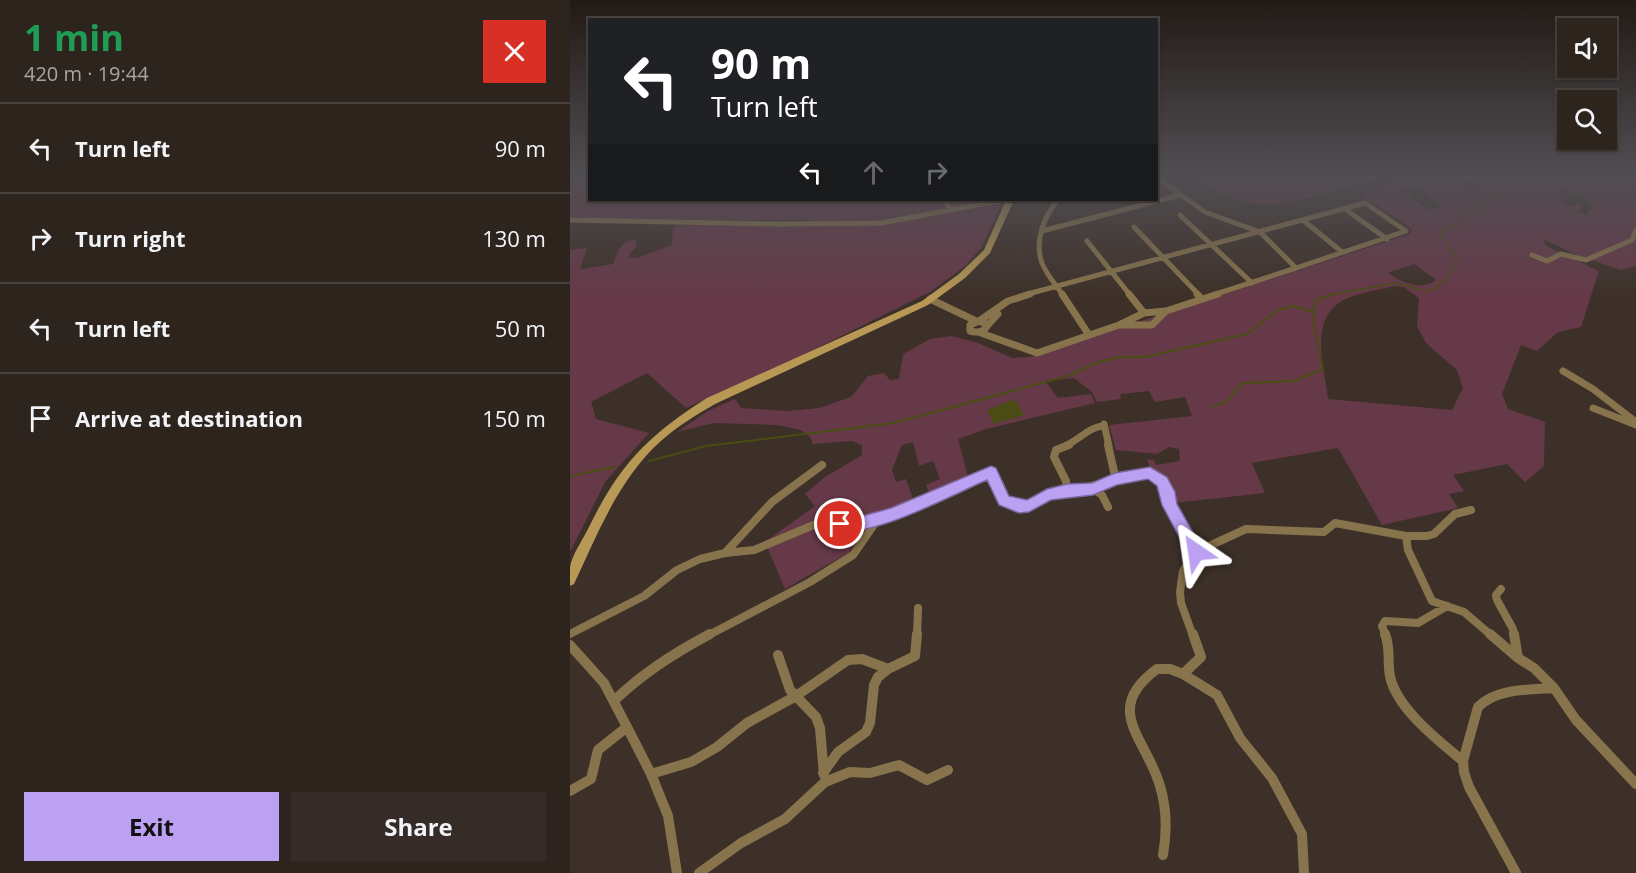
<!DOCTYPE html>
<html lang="en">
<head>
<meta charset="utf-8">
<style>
  :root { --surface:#2e241e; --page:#362c27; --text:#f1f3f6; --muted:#a7a4a4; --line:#49413c; --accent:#bca0f2 }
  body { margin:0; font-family:"Open Sans",sans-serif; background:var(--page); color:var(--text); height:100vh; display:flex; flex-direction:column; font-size:22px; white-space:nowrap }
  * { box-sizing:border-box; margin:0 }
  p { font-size:20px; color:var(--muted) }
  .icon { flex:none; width:33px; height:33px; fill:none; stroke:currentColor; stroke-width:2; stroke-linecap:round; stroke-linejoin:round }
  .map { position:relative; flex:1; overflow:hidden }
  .side { display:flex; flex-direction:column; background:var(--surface); width:570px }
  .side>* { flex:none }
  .top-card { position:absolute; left:18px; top:18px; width:570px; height:183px; border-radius:0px; box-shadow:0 2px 4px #0004,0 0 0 2px var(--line); background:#202124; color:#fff; overflow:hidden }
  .buttons { position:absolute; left:987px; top:18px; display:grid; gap:12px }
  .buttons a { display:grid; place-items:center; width:60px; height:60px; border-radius:0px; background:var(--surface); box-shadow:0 2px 4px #0004,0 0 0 2px var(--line); font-size:30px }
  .pin { position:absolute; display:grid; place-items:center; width:51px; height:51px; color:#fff; margin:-26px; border:3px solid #fff; border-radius:50%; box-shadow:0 2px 6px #0007 }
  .me { position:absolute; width:66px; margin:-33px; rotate:328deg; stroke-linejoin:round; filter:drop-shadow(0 0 4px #0008) }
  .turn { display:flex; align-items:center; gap:21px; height:126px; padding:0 24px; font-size:27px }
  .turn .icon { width:78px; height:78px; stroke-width:2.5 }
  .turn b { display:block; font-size:42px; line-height:51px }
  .lanes { display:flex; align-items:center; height:57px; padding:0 24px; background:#0003; justify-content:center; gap:30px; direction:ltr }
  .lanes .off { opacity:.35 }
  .round { display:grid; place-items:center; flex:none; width:63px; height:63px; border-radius:0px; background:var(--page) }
  .head { display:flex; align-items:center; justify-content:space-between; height:102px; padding:0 24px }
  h1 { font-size:36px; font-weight:700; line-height:45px; color:#1e9e55 }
  .action { display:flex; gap:12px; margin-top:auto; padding:12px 24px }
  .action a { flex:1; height:69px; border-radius:0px; background:var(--accent); color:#111; font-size:24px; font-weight:700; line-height:69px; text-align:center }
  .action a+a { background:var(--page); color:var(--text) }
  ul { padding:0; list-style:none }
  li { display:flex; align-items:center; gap:18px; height:90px; padding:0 24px; border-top:2px solid var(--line) }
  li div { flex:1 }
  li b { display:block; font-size:22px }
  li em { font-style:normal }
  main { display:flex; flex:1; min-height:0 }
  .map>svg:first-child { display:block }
  .green { fill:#663948; fill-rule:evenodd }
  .water { fill:#494d13 }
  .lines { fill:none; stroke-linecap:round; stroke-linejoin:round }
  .stream-far1 { stroke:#494d13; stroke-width:1.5 }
  .stream { stroke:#494d13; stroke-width:2 }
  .street-far3 { stroke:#88744c; stroke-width:5 }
  .street-far2 { stroke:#88744c; stroke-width:7 }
  .street-far1 { stroke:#88744c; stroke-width:8 }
  .street { stroke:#88744c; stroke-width:10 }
  .secondary { fill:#b89855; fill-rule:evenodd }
  .route { fill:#bca0f2; stroke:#7a689d; stroke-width:1.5 }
</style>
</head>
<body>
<main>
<section class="side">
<div class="head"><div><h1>1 min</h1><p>420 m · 19:44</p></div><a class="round" style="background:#d93025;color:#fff"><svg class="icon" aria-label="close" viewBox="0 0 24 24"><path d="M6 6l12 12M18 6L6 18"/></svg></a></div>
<ul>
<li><svg class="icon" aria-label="left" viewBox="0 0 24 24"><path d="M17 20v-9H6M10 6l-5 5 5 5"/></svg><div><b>Turn left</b></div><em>90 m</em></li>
<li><svg class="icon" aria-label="right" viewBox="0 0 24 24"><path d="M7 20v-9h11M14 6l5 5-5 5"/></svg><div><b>Turn right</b></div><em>130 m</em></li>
<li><svg class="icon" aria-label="left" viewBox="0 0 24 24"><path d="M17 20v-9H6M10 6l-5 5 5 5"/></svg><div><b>Turn left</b></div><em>50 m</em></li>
<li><svg class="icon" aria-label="arrive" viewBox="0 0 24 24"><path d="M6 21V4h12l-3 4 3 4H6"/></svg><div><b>Arrive at destination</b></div><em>150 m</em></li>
</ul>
<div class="action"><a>Exit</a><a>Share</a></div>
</section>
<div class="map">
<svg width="1066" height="873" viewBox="0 0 1066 873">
  <rect width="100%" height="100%" fill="#3d3028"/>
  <path class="green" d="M 0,175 L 19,175 L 20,200 L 417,201 L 316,221 L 31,219 L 0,217 Z
    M 628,175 L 821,175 C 767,185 703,223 649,192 C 642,188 635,180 628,175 Z
    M 860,175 C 885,175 886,192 912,187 C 899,176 892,182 882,175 L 1019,175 L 1027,177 L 1031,175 L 1066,175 L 1066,190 L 1059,191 L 1066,197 L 1066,266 L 1051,270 L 1004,254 L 972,238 L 976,246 L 1029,271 L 1011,327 L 988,332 L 967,351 L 951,345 L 932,394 L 938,409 L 975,422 L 974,466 L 955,482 L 937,464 L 883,475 L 894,491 L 879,494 L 888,508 L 812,525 L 768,448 L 682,463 L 695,493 L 603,503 L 595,481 L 579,465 L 577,459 L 584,460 L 586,465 L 610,461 L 609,449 L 599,447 L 587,454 L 546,450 L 539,425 L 622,416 L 615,397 L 585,402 L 579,391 L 550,394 L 551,399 L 527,402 L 522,392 L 504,378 L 475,381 L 488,398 L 521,394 L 525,403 L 416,429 L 388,439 L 398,477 L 359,492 L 356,485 L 370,479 L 363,461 L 349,466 L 343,442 L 332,445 L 322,470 L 326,482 L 336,479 L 344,502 L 311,516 L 278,553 L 215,589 L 195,542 L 245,506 L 235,494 L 255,477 L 292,455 L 292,445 L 282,441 L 243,444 L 240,437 L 231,430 L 207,425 L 144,423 L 107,432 L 138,411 L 165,399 L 171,408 L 219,411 L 249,408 L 281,397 L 298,376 L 314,373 L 320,380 L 329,379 L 333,354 L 360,339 L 381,336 L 408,343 L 442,358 L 460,357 L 840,234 L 842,229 L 793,196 C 812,182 836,178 860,175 ZM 845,187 L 873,206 L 859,210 L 832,190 ZM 991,189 L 1017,199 L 1022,206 L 1016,215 L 1008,212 L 1012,205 L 1009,203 L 1002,207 L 988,200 L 991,198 L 987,192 ZM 844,264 L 866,280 C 850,291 833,283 818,273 ZM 824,286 L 834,287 L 849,298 L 847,326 L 856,343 L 887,370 L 893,388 L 882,410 L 758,399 C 754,365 737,315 778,298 C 792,292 809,290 824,286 Z
    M 433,202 L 411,248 L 395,266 L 360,292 L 221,361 L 116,408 L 77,373 L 21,402 L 26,419 L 79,433 L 35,482 L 0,552 L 0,250 L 17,248 L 10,269 L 43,264 C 48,251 51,240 66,240 L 66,248 L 60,253 L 59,257 L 67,258 L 102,245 L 103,229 L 107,225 L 299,225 Z"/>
  <path class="water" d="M 443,400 L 447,403 L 454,415 L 424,424 L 417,410 Z"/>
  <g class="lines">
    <path class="stream-far1" d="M 759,295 L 826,283 L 855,291 L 865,289 L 884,268 L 887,260 L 870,235 L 876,229 L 891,222 L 897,212 L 932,195 L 934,191 L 920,178 L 921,175"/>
    <path class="stream" d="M 641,406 L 655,403 L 673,383 L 724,381 L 753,369 L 743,320 L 746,300 L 764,294
      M 79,461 L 136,446 L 324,423 L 501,375 L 526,363 L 549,357 L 575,357 L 677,334 L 708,310 L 723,306 L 745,312
      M 0,476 L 45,467"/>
    <path class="street-far3" d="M 586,177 L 635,212 L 690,232 L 726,268 L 643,295
      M 376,200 L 380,210
      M 488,200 C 474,216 464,241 472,263 C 476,274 486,285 493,295
      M 775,209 L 817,239
      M 610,215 L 682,283
      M 0,220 L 209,224 L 311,223 L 434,200
      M 733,220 L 772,252
      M 564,227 L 629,295
      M 472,231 L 610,195
      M 517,241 L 560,295
      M 962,255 L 977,261 L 991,254 L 1016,260 L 1062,240 L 1066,230
      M 454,295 L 795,203 L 836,231 L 726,268"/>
    <path class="street-far2" d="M 492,294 L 519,335
      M 559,294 L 574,313
      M 627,294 L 631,298
      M 360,299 L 406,321
      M 409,321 L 438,301 L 460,294
      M 409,321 L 418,325 C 413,333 408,333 400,331 L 400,325 Z
      M 418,325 L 428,314
      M 550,325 L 582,325 L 596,311
      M 411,333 L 467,353 L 549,325 L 574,313 L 596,311 L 648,294
      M 993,371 L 1023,389 L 1066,422
      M 1023,408 L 1066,425
      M 534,424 L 539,446
      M 495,446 C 508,441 520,426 534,426"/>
    <path class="street-far1" d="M 545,479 L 580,473 L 587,476 L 598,492 L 600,505 L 626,552
      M 523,489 L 532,495 L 538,507
      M 497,490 L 496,481 L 484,457 L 486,450 L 499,445
      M 836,536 L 838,550 L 862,601 L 894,612 L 922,636
      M 155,553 L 202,502 L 252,465
      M 931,589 L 926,595 L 927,600 L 943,629 L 944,636
      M 0,634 L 74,596 L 107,570 L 130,559 L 155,553 L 184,550 L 246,524 L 279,526 L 311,518 L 421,472 L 434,500 L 444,505 L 456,506 L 485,493 L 542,482 L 545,476 L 538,445
      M 137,636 L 240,582 L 283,555 L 308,519
      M 347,636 L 348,608
      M 623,636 L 611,603 L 610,592 L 613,571 L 624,553 L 676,529 L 754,532 L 765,523 L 836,536 L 857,536 L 864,534 L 885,514 L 901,510
      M 816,636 L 812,626 L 815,621 L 848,623 L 877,606"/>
    <path class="street" d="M 623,634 L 631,657 L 613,674 L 647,695 L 670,738 L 702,778 L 732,834 L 734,873
      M 815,634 C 821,648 817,662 820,676 C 826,708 869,741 893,761
      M 920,634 L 948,658 L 964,668 L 984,688 L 1006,720 L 1066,784
      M 944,634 L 948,658
      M 0,645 L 34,683 L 57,727 L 28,750 L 21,779 L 0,791
      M 208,655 L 220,690 L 246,717 L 250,728 L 254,775
      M 46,699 C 74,672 106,652 140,634
      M 57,727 L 81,774 L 98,816 L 107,873
      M 253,773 L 268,752 L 296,732 L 300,723 L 304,685 L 308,677 L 318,669 L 345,656 L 347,634
      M 81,774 L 121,762 L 147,747 L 177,723 L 226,696 L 278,660 L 292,659 L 318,669
      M 593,855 C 597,832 597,809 590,786 C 577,739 531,710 587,669 L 600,669 L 613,674
      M 129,873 L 171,843 L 215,819 L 255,782 L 280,772 L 300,773 L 329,765 L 357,780 L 378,770
      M 946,873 L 899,787 L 894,772 L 893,761 L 908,707 C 927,688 959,690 984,688"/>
    <path class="secondary" d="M 436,200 L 444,200 L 420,253 L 395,278 L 358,305 L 145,404 C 126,415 108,426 92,440 C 49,478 28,533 4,584 L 0,586 C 0,580 0,573 0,567 C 2,555 12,541 18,529 C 49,465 77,436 137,398 L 352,301 L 389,274 L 414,250 Z"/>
  </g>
  <linearGradient id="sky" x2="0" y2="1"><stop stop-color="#221a16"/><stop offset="0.59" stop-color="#514e53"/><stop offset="1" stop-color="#514e53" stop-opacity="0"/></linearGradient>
  <rect width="1066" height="297" fill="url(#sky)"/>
  <path class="route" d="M 421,466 L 426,468 L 439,496 L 457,500 L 477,489 L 497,484 L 522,483 L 545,473 L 580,467 L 597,477 L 605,492 L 607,504 L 634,552 L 632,557 L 626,559 L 620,557 L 592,505 L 587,486 L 578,479 L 547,485 L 523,495 L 481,500 L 459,512 L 449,513 L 429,505 L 417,480 C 384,494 298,541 265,529 L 262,524 L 265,519 L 285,518 L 321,508 Z"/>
</svg>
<div class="buttons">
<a><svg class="icon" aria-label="sound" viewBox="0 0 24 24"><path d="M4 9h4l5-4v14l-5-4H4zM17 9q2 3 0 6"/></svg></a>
<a><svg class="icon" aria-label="search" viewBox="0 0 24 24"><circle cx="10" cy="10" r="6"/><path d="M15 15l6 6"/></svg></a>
</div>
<div class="pin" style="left:270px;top:524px;background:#d93025"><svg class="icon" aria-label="arrive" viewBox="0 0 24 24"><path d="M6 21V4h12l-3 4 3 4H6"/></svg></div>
<svg class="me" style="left:626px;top:552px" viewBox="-20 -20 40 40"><path d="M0-17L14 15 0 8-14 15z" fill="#bca0f2" stroke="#fff" stroke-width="4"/></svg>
<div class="top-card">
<div class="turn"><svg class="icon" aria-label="left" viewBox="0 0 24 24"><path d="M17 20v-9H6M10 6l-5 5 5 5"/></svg><div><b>90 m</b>Turn left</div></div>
<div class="lanes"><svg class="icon" aria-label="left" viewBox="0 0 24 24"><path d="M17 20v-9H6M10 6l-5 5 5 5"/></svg><svg class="icon off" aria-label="ahead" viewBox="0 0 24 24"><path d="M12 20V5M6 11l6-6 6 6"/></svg><svg class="icon off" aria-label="right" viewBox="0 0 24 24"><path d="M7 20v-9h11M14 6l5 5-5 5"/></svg></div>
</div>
</div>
</main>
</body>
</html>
